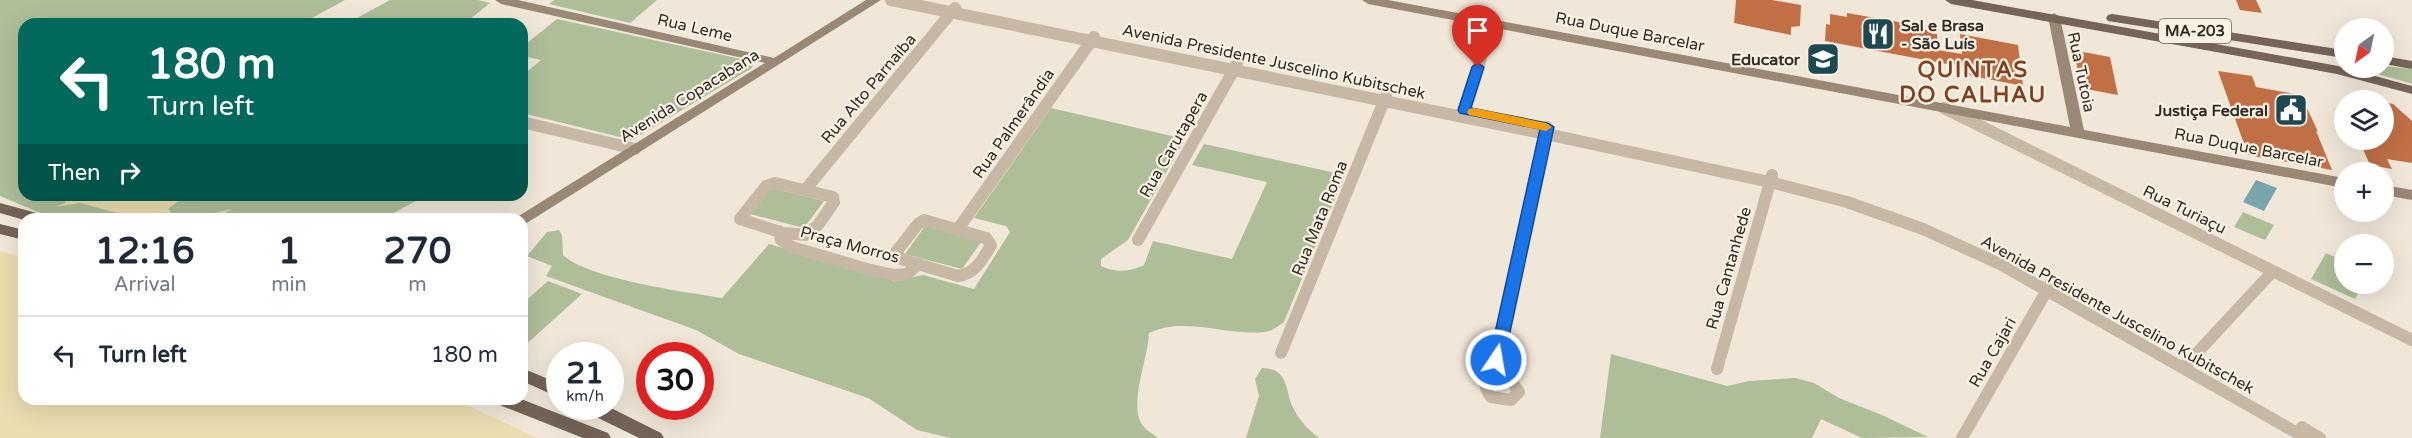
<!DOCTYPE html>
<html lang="en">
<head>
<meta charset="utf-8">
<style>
  :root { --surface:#fff; --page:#f6f6f7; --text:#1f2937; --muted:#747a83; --line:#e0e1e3 }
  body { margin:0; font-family:"Varela Round",sans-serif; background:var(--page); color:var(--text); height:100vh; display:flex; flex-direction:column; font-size:22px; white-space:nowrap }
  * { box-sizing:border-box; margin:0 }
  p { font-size:20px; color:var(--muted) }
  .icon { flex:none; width:33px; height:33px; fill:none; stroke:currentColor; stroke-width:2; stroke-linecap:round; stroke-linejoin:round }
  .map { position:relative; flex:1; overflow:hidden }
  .sheet { position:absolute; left:18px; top:213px; width:510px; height:192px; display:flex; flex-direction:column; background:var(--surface); border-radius:18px; box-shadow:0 6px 24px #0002 }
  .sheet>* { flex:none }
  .top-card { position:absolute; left:18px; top:18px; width:510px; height:183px; border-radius:18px; box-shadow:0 6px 24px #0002; background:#00695c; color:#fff; overflow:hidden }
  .needle { width:39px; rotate:213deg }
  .fabs { position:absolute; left:2334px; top:18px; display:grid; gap:12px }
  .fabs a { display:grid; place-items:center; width:60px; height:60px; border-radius:50%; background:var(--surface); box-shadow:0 6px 24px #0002; font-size:30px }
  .speed { position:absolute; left:546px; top:342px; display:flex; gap:12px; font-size:30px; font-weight:700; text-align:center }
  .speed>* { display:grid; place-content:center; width:78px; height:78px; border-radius:50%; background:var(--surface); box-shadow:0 6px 24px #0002; line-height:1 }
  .speed small { font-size:15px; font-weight:400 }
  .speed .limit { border:9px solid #d22; background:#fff; color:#111 }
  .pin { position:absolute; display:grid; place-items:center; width:51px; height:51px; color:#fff; margin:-62px -26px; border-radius:50% 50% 50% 0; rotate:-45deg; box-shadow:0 0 6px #0007 }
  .pin .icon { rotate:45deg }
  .me { position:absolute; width:66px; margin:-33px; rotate:12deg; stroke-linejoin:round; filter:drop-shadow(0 0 4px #0008) }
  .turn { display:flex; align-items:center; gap:21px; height:126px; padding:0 30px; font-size:27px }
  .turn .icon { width:78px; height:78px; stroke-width:2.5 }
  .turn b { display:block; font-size:42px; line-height:51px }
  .then { display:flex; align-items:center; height:57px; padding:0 30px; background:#0003; gap:12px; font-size:22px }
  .eta { display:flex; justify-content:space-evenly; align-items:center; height:102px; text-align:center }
  .eta b { font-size:36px; font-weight:700; line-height:42px }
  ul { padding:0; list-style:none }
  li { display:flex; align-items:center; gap:18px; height:78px; padding:0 30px; border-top:2px solid var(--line) }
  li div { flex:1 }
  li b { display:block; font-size:22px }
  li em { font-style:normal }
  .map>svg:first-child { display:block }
  .green { fill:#aebe99 }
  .sand { fill:#ebddb0 }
  .water { fill:#79a4ab }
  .building { fill:#c17046 }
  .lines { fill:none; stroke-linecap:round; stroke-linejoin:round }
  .street { stroke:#c7b8a5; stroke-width:12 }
  .secondary { fill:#9a8877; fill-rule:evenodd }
  .primary { fill:#756458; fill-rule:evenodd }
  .route { fill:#1a73e8; stroke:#114b97; stroke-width:1.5 }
  .slow { fill:#f59e0b }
  .labels { text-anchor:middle; stroke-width:4.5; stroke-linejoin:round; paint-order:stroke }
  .shield { fill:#f8f1e4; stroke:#6e675f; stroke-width:1.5 }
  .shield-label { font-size:15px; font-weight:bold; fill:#332c26 }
  .poi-label { font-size:16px; font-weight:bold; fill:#332c26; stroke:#f8f1e4; text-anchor:end }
  .street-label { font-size:16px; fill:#332c26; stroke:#f8f1e4 }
  .district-label { font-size:22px; font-weight:bold; letter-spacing:1.5px; fill:#7e4223; stroke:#f8f1e4 }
</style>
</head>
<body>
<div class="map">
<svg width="2412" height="438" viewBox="0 0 2412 438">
  <rect width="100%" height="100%" fill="#f0e7d8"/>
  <path class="green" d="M 0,0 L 345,0 L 301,24 L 24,24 L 24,195 L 427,195 L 382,219 L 64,219 L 38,212 L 0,196 Z
    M 390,0 L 478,0 L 490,3 L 464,24 L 346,24 Z
    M 554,0 L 657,0 L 630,23 L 549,4 Z
    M 557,19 L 750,61 L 753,64 L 752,68 L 632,140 L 522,113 L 522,76 L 541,60 L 522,56 L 522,47 Z
    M 2384,66 L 2412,69 L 2412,84 L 2357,68 Z
    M 1051,108 L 1185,139 L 1128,240 L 1101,259 L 1101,266 C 1114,273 1131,272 1144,265 L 1153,241 L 1232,259 L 1267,182 L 1192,165 L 1204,144 L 1345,175 L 1284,322 C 1278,326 1271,332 1264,332 C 1225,336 1185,316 1149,333 C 1148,358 1132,394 1139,418 C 1141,427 1150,432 1158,438 L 950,438 L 917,430 L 868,398 L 739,354 L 696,330 L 546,276 L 552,266 L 527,256 L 547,232 L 559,230 L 562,235 L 563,255 C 588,279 686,292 722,298 L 769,244 L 894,281 L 923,275 L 974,289 L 1010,232 L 1006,226 L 974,218 Z
    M 771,188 L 824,201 L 804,228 L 750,214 Z
    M 2243,212 L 2274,225 L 2265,240 L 2234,227 Z
    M 925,226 L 982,241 L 962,269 L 905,254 Z
    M 2326,253 L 2344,261 L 2344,284 L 2363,284 L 2355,299 L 2311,279 Z
    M 548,281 L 582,294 L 522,348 L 522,304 Z
    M 1611,354 L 1727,386 L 1749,381 L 1795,378 L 1814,383 L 1839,398 L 1882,415 L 1928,437 L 1862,438 L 1821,419 L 1812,438 L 1600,438 Z
    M 1262,368 C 1292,369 1283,393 1296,413 C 1301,422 1311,432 1319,438 L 1246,438 L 1259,396 L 1255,379 Z"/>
  <path class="sand" d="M 69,195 L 144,195 C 154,204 173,195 186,195 L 168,209 L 172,213 L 205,215 L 232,209 L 214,219 L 185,219 L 170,216 L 124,215 L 81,203 L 55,207 L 65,203 Z
    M 0,251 L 24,258 L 24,399 L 453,399 L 538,438 L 0,438 Z"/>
  <path class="water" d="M 2256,180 L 2277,188 L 2264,211 L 2243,202 Z"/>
  <path class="building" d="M 1736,0 L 1772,0 L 1801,5 L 1800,26 L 1791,27 L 1791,35 L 1734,23 Z
    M 2236,0 L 2256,0 L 2262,13 L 2240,10 Z
    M 1847,13 L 1921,26 L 1930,33 L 1937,34 L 1938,50 L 1962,54 L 1960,34 L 2018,45 L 2023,86 L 1963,74 L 1963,67 L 1825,41 L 1826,24 L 1830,25 L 1830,14 L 1847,17 Z
    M 2083,52 L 2110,57 L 2118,95 L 2081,88 L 2075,55 L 2084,56 Z
    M 2218,71 L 2252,76 L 2256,87 L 2301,95 L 2318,132 L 2316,131 L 2332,170 L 2248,155 Z
    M 2384,102 L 2393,104 L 2412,121 L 2412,163 L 2387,159 L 2392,169 L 2370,165 L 2359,140 L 2384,140 Z"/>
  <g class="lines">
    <path class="street" d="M 891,0 L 1546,134 L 1770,182 L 1847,202 L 1923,229 L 2000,264 L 2306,438
      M 1944,108 L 2412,340
      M 1462,117 L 1492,23
      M 522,122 L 635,149
      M 775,183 L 833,197 L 834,202 L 818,225 L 806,235 L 783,233 L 740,219 L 766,186 Z
      M 805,190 L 955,8
      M 924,220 L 986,238 L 991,245 C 983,259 975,274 958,276 L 901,259 L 896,252 L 918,224 Z
      M 958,229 L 1094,37
      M 779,231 L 781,240 L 792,247 L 867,269 L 895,275 L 907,274 L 919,264
      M 1138,240 L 1237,64
      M 1281,353 L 1386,96
      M 1496,360 L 1519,392 L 1511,400 L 1491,397 C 1480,383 1486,373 1496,360 Z
      M 1496,360 L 1547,127
      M 2183,368 L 2273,271
      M 1717,369 L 1772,175
      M 2302,427 L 2320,438
      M 1962,438 L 2051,283"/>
    <path class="secondary" d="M 495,0 L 518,0 L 774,58 L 866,0 L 881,0 L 522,226 L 522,219 L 516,219 L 517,217 L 765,63 L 501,4 Z
      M 1362,0 L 1388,0 L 2070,127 L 2048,17 L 2054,13 L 2060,17 L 2084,130 L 2344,178 L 2344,188 L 1368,4 Z
      M 2384,185 L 2412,190 L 2412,200 L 2384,195 Z"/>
    <path class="primary" d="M 1945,0 L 1972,0 L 2338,66 L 2412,86 L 2412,94 L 2337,74 L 1951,4 Z
      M 2112,14 L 2344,50 L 2344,58 L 2108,21 L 2106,18 L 2108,15 Z
      M 2384,56 L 2412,61 L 2412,69 L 2384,64 Z
      M 0,203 L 44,215 L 46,219 L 24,220 L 0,213 Z
      M 0,224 L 24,230 L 24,240 L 0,234 Z
      M 522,368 L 560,384 L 560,398 L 522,381 Z
      M 494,399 L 521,399 L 608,433 L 611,438 L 583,438 L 497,404 Z
      M 582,406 L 607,406 L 661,433 L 664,438 L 639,438 L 584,411 Z"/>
  </g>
  <path class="route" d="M 1478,63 L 1484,67 L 1471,108 L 1547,123 L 1554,127 L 1504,360 L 1502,364 L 1491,364 L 1489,360 L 1540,129 L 1460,113 L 1458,110 L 1472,67 Z"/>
  <path class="slow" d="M 1474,108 L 1546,123 L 1552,127 L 1546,131 L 1469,115 L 1467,112 L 1469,109 Z"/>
  <defs>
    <symbol id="restaurant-square" viewBox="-11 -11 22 22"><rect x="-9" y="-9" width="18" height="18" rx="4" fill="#1e4952" stroke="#f8f1e4"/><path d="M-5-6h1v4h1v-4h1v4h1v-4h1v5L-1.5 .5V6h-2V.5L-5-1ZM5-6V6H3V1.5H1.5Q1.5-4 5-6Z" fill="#fff"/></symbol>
    <symbol id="school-square" viewBox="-11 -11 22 22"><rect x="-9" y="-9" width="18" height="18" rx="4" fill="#1e4952" stroke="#f8f1e4"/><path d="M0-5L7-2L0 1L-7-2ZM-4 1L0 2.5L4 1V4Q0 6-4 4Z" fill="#fff"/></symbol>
    <symbol id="civic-square" viewBox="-11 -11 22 22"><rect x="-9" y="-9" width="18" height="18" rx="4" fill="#1e4952" stroke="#f8f1e4"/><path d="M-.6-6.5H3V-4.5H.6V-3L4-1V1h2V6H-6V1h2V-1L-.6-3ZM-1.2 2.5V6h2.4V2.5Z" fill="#fff"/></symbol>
  </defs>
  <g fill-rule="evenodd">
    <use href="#restaurant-square" x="1859" y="15" width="38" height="38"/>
    <use href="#school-square" x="1804" y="40" width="38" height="38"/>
    <use href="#civic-square" x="2272" y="91" width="38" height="38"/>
  </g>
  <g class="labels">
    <rect class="shield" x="2159" y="19" width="72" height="24" rx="4.5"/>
    <g class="shield-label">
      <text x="2195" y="36">MA-203</text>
    </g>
    <g class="poi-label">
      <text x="1901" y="31" text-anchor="start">Sal e Brasa<tspan x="1901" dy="18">- São Luís</tspan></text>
      <text x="1800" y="65">Educator</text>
      <text x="2268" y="116">Justiça Federal</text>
    </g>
    <g class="street-label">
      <text transform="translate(695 27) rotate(13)" y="6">Rua Leme</text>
      <text transform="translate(1630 31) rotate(11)" y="6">Rua Duque Barcelar</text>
      <text transform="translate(1274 61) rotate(12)" y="6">Avenida Presidente Juscelino Kubitschek</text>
      <text transform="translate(2082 72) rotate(78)" y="6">Rua Tutoia</text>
      <text transform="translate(868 88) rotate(-50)" y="6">Rua Alto Parnaíba</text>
      <text transform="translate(689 95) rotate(-32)" y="6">Avenida Copacabana</text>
      <text transform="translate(1013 123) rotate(-55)" y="6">Rua Palmerândia</text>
      <text transform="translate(1173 144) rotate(-60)" y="6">Rua Carutapera</text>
      <text transform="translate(2249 147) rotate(11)" y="6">Rua Duque Barcelar</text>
      <text transform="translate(2185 209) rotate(26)" y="6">Rua Turiaçu</text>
      <text transform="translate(1319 218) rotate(-68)" y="6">Rua Mata Roma</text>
      <text transform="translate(850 244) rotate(15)" y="6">Praça Morros</text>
      <text transform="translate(1728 268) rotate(-74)" y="6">Rua Cantanhede</text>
      <text transform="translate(2118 314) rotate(29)" y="6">Avenida Presidente Juscelino Kubitschek</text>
      <text transform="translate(1992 352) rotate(-60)" y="6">Rua Cajari</text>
    </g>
    <g class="district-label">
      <text x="1973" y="77">QUINTAS<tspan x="1973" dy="25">DO CALHAU</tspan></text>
    </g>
  </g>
</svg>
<div class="fabs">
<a><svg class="needle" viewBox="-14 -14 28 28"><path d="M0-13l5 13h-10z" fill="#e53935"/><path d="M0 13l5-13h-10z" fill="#747a83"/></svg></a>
<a><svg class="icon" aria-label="layers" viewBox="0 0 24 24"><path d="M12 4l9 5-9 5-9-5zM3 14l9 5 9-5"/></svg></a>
<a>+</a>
<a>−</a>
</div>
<div class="speed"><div>21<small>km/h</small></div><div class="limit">30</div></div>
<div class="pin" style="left:1478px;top:67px;background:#d93025"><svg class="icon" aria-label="arrive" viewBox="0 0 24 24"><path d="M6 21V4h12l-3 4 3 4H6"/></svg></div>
<svg class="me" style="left:1496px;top:360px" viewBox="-20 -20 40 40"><circle r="17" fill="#1a73e8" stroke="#fff" stroke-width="3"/><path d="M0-11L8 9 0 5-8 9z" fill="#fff"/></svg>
<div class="top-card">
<div class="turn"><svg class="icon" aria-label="left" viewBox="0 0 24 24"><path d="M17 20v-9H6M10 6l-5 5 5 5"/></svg><div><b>180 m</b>Turn left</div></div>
<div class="then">Then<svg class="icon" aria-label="right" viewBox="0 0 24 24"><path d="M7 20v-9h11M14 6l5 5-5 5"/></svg></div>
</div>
<section class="sheet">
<div class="eta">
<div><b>12:16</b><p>Arrival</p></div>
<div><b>1</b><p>min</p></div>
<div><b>270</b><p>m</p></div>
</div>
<ul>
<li><svg class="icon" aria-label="left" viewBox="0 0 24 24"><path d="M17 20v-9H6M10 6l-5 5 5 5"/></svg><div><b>Turn left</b></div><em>180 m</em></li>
</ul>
</section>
</div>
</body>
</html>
